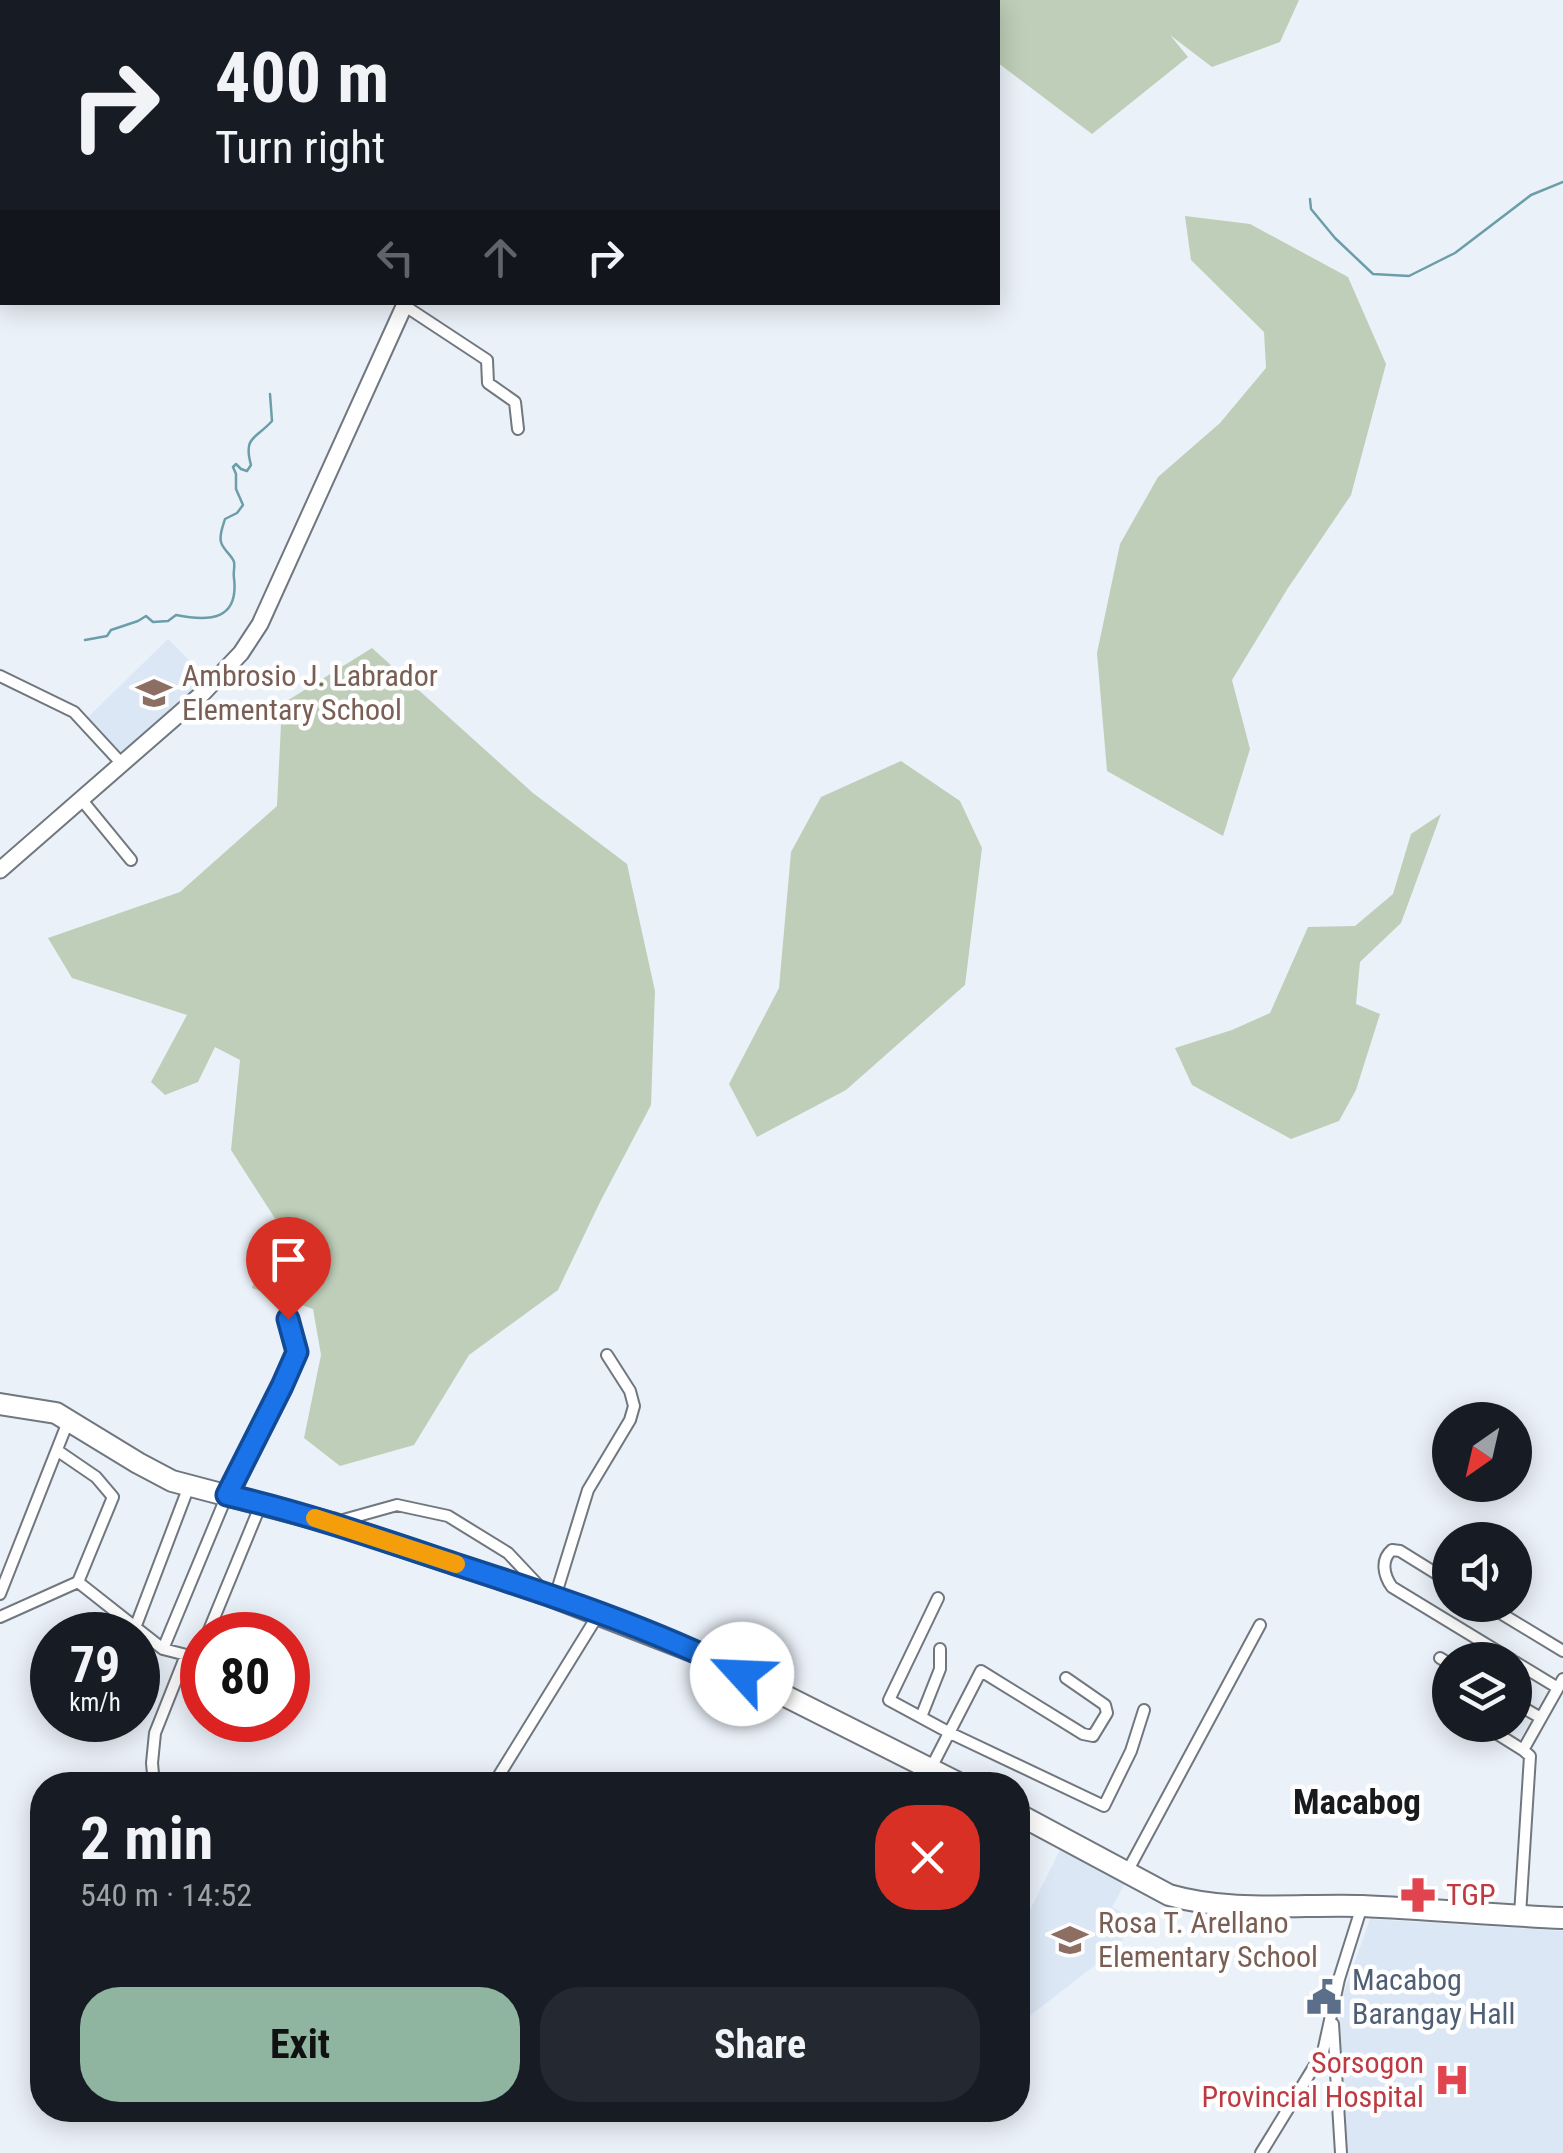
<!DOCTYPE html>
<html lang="en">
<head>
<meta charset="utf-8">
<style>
  :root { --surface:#171b24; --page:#242831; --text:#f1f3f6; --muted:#9ea1a6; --accent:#8fb4a0 }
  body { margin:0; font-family:"Roboto Condensed",sans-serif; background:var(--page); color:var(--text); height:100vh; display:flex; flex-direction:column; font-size:38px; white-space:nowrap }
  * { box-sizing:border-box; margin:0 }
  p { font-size:32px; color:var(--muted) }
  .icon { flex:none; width:55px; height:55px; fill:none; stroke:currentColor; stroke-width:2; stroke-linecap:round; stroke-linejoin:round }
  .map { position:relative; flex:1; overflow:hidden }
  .sheet { position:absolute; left:30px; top:1772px; width:1000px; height:350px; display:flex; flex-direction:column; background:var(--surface); border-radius:40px; box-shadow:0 5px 25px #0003 }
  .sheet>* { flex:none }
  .guide { position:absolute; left:0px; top:0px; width:1000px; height:305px; box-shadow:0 5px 25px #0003; background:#171b24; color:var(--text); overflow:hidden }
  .needle { width:65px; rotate:214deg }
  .buttons { position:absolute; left:1432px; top:1402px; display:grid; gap:20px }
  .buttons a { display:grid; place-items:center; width:100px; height:100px; border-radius:50%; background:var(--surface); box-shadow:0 5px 25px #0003; font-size:50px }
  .speed { position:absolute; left:30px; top:1612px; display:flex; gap:20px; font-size:50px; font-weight:700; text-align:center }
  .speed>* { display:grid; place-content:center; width:130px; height:130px; border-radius:50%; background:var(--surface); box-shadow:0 5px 25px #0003; line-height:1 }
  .speed small { font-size:25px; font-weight:400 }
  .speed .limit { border:15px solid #d22; background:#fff; color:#111 }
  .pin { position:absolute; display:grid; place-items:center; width:85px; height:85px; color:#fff; margin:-102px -42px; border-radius:50% 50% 50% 0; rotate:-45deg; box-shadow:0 0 10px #0007 }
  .pin .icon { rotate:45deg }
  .me { position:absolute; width:110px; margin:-55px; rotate:295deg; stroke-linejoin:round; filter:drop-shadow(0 0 8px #0008) }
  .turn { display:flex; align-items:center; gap:35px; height:210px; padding:0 50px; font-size:45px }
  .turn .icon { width:130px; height:130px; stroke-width:2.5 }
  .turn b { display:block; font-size:70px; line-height:85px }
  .lanes { display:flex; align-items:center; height:95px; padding:0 50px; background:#0003; justify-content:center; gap:50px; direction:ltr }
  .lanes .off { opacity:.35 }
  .round { display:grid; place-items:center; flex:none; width:105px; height:105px; border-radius:40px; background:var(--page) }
  .summary { display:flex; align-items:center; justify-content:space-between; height:170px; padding:0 50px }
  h1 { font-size:60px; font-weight:700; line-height:75px }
  .primary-button { display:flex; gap:20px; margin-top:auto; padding:20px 50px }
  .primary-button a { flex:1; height:115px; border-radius:40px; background:var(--accent); color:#111; font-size:40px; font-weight:700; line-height:115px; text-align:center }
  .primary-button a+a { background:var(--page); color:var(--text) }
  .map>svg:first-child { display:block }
  .built { fill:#dce7f5 }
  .green { fill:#beceb8 }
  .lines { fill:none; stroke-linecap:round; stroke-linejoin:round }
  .stream { stroke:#6b9ea8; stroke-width:2.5 }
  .street-casing { stroke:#71777e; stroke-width:14 }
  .secondary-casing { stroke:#71777e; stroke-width:19 }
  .highway-casing { stroke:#71777e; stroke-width:24 }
  .street { stroke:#fff; stroke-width:10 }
  .secondary { stroke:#fff; stroke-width:15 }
  .highway { stroke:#fff; stroke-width:20 }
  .route-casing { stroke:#114b97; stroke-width:25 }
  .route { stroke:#1a73e8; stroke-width:18 }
  .slow { stroke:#f59e0b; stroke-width:18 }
  .labels { text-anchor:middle; stroke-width:9; stroke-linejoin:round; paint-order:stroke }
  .education-label { font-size:30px; fill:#785e54; stroke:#fefefe; text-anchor:start }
  .health-label { font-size:30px; fill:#be3a42; stroke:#fefefe; text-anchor:start }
  .service-label { font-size:30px; fill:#4e5e75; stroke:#fefefe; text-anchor:start }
  .quarter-label { font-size:35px; font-weight:bold; fill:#181a1d; stroke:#fefefe }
</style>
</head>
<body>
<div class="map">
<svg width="1563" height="2153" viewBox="0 0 1563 2153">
  <rect width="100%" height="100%" fill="#ebf1f9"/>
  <path class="built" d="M 168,639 L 209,680 L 124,759 L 86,719 Z
    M 1061,1848 L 1126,1882 L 1112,1907 L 1140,1921 L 1107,1956 L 1018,2025 L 1018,1986 L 1023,1978 L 1018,1974 L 1018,1925 L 1030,1910 Z
    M 1370,1919 L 1563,1931 L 1563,2153 L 1345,2153 L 1339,2006 Z"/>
  <path class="green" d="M 972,0 L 1299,0 L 1280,42 L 1212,67 L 1170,35 L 1188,57 L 1092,134 L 998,63 L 998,2 L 969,2 Z
    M 1185,216 L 1250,224 L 1348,277 L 1386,364 L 1351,495 L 1288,588 L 1232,680 L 1250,749 L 1223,836 L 1107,771 L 1097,653 L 1120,544 L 1158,477 L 1220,423 L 1266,368 L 1264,332 L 1191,260 Z
    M 372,648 L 533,793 L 627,864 L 655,991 L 651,1105 L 600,1202 L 558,1290 L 469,1355 L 414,1445 L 340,1466 L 304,1438 L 321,1355 L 313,1309 L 252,1288 L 276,1220 L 231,1150 L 240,1060 L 215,1047 L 198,1082 L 165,1095 L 151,1082 L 187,1015 L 72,978 L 48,938 L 180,892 L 277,806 L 282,704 Z
    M 901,761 L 960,801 L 982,848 L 965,985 L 846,1090 L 757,1137 L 729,1084 L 779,988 L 791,852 L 821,797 Z
    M 1441,814 L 1401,923 L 1360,962 L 1356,1004 L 1380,1014 L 1356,1090 L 1339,1121 L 1291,1139 L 1192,1085 L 1175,1048 L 1232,1030 L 1270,1013 L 1308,927 L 1355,926 L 1393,894 L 1411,834 Z"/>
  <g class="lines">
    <path class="stream" d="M 1310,199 L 1311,209 L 1335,238 L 1373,274 L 1409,276 L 1455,253 L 1531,195 L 1563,182
      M 85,640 L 107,636 L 111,630 L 138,621 L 146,616 L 153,622 L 168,621 L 176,615 C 210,622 239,620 234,578 C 233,573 235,567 234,562 C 232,555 223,550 221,542 C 219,535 223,526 225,519 L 237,513 L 243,505 L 236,489 L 236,474 L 233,467 L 236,464 L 241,469 L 247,471 L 251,465 C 243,436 256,439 272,421 L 270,394"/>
    <defs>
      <path id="street" d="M 731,0 L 734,2
        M 575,2 L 575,0
        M 619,2 L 621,0
        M 800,2 L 802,0
        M 861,2 L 862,0
        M 405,306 L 487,360 L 488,383 L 515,402 L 518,429
        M 0,676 L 74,712 L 122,764
        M 81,799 L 131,860
        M 58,1451 L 96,1477 L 113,1497 L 78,1582 L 163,1649 L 202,1659
        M 336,1522 L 397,1505 L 448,1516 L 508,1553 L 540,1587
        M 1450,1582 L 1400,1551 L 1392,1550 C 1380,1560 1384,1576 1392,1587 L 1512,1660
        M 0,1594 L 69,1419
        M 555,1597 L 588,1490 L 630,1420 L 634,1406 L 630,1391 L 607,1355
        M 938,1598 L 889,1700 L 950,1733 L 1104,1806 L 1131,1751 L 1144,1710
        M 1487,1605 L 1563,1651
        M 0,1617 L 78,1582
        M 135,1628 L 189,1486
        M 207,1635 L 261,1504
        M 163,1649 L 227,1495 L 282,1386 L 297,1352 L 288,1319
        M 1440,1658 L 1450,1664
        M 1515,1662 L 1558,1688
        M 1440,1698 L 1450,1705
        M 1515,1703 L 1541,1718
        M 921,1717 L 940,1669 L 940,1649
        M 1483,1725 L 1523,1750
        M 931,1768 L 981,1671 L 1083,1734 L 1093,1736 L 1107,1713 L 1105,1705 L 1066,1678
        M 154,1785 L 152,1763 L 155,1733 L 186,1655
        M 493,1785 L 598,1615
        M 1127,1872 L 1260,1625
        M 1520,1915 L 1530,1756 L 1523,1750 L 1563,1679
        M 1333,2024 L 1341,2153
        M 1261,2153 L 1323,2052 L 1339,1979 L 1362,1906"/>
      <path id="secondary" d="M 471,2 L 471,0
        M 0,870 L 203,693 L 241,653 L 260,624 L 406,302"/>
      <path id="highway" d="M 0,1404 L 56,1413 L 138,1463 L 172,1481 L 332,1523 L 548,1595 L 710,1658 L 962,1785
        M 1018,1814 L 1169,1895 C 1231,1913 1298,1904 1362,1906 C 1429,1909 1496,1915 1563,1918"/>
    </defs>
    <use href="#street" class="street-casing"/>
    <use href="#secondary" class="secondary-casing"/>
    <use href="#highway" class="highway-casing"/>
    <use href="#street" class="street"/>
    <use href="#secondary" class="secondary"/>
    <use href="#highway" class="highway"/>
  </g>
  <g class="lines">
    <defs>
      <path id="route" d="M 288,1319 L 297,1352 L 282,1386 L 227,1495 C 305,1513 380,1539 455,1564 C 551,1595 652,1628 742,1674"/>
    </defs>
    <use href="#route" class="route-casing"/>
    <use href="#route" class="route"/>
    <path class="slow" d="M 315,1518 L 456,1564"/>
  </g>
  <defs>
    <symbol id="school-bare" viewBox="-9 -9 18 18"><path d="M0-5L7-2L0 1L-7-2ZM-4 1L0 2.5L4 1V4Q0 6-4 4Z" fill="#8d6e63" stroke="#fefefe" stroke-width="2.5" paint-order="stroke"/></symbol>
    <symbol id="pharmacy-bare" viewBox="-9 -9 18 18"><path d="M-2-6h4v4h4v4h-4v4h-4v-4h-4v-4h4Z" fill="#e0444e" stroke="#fefefe" stroke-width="2.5" paint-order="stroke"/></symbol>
    <symbol id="civic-bare" viewBox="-9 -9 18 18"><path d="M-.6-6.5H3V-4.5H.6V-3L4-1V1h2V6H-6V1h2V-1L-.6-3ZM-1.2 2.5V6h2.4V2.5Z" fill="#5c6f8a" stroke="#fefefe" stroke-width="2.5" paint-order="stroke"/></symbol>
    <symbol id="hospital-bare" viewBox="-9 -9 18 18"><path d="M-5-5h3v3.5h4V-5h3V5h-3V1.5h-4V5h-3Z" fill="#e0444e" stroke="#fefefe" stroke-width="2.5" paint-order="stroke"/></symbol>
  </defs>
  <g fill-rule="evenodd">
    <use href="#school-bare" x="129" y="668" width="50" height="50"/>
    <use href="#pharmacy-bare" x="1393" y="1870" width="50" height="50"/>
    <use href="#school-bare" x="1045" y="1915" width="50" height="50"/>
    <use href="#civic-bare" x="1299" y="1972" width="50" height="50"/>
    <use href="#hospital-bare" x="1427" y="2055" width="50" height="50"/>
  </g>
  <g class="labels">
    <g class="education-label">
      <text x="182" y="686">Ambrosio J. Labrador<tspan x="182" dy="34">Elementary School</tspan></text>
      <text x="1098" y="1933">Rosa T. Arellano<tspan x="1098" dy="34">Elementary School</tspan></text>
    </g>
    <g class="health-label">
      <text x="1446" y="1905">TGP</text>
      <text x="1424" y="2073" text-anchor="end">Sorsogon<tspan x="1424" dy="34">Provincial Hospital</tspan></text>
    </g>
    <g class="service-label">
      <text x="1352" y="1990">Macabog<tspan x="1352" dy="34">Barangay Hall</tspan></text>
    </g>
    <g class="quarter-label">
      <text x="1357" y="1814">Macabog</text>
    </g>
  </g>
</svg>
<div class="buttons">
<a><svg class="needle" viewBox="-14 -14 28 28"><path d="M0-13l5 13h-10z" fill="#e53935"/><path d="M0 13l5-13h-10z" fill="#9ea1a6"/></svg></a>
<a><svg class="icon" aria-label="sound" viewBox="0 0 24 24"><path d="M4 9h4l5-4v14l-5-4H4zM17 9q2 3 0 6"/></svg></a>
<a><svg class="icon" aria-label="layers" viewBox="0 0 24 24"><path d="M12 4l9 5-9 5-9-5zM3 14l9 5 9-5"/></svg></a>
</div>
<div class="speed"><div>79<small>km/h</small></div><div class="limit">80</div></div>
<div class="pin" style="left:288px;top:1319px;background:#d93025"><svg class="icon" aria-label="arrive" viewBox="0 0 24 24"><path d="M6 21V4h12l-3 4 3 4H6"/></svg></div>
<svg class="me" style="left:742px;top:1674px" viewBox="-20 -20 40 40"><circle r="19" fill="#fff"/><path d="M0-13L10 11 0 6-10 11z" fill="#1a73e8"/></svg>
<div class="guide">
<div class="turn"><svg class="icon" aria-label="right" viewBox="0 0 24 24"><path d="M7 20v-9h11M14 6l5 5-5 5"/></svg><div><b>400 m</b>Turn right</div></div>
<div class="lanes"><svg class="icon off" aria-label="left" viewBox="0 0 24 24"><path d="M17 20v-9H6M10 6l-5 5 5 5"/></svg><svg class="icon off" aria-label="ahead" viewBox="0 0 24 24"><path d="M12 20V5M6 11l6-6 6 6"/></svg><svg class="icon" aria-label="right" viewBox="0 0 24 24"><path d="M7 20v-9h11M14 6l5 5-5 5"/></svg></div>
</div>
<section class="sheet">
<div class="summary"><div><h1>2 min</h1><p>540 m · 14:52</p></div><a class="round" style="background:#d93025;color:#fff"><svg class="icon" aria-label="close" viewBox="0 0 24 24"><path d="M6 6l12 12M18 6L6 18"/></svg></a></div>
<div class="primary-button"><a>Exit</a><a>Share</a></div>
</section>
</div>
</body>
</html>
